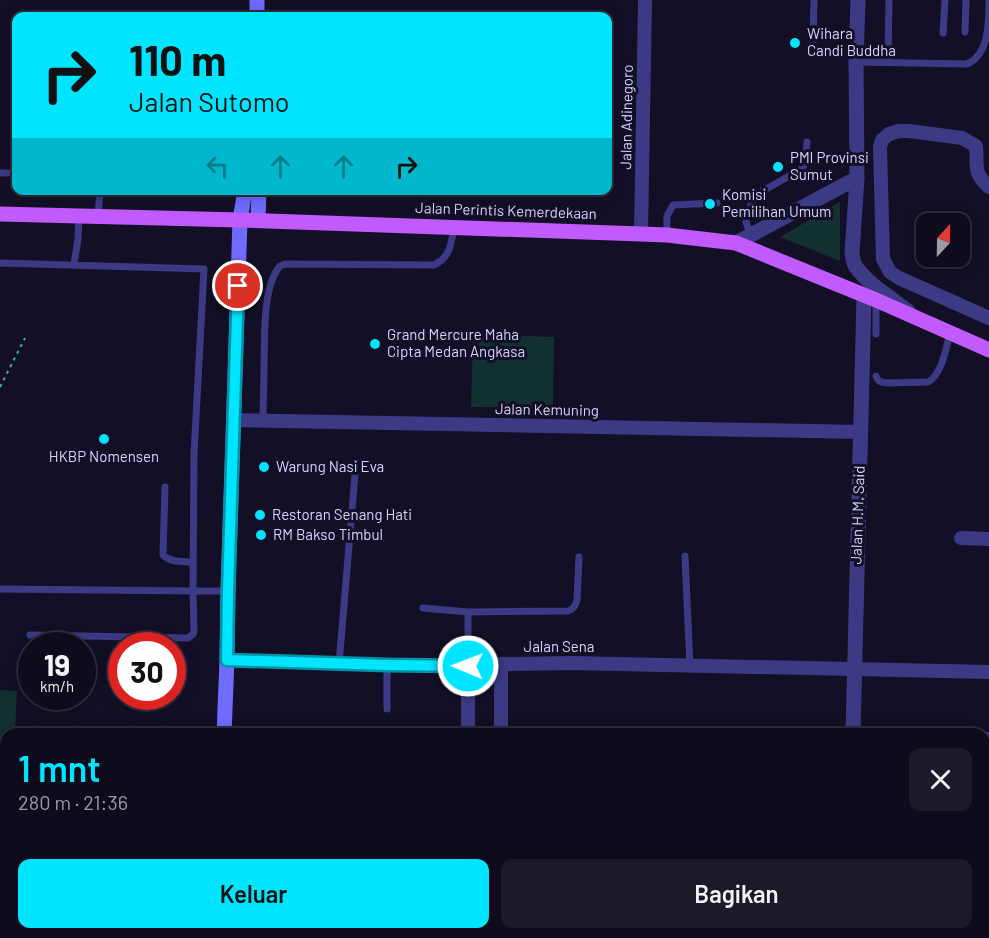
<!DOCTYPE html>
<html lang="id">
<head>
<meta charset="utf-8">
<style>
  :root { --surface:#0e0b1c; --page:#1c1929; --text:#f1f3f6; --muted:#9b9ba3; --line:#2e2b3b; --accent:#00e5ff }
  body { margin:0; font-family:Barlow,sans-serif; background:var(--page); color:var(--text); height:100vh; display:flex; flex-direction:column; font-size:22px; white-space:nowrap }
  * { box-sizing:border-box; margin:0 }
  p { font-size:20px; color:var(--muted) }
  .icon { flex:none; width:33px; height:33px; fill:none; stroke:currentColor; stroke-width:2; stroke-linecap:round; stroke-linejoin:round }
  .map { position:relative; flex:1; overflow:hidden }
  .drawer { position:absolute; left:0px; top:728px; width:990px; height:212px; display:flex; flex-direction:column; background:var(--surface); border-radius:18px 18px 0 0; box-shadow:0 3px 15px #0003,0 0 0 2px var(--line) }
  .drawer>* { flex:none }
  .guide { position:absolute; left:12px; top:12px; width:600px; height:183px; border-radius:12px; box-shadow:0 3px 15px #0003,0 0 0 2px var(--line); background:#00e5ff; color:#111; overflow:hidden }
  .needle { width:39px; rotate:22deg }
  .controls { position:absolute; left:916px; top:213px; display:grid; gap:12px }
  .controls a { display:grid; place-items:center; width:54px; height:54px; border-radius:12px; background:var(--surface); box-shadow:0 3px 15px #0003,0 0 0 2px var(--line); font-size:30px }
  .speed { position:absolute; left:18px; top:632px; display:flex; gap:12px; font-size:30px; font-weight:700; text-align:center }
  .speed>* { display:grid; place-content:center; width:78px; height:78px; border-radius:50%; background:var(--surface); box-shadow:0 3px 15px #0003,0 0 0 2px var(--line); line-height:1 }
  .speed small { font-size:15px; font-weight:400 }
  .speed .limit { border:9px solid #d22; background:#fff; color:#111 }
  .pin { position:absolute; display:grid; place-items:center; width:51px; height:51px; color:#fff; margin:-26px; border:3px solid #fff; border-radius:50%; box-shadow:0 2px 6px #0007 }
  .me { position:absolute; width:66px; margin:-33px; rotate:271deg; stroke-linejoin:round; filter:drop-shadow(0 0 4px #0008) }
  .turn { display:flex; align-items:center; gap:21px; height:126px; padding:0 18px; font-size:27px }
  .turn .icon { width:78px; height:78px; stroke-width:2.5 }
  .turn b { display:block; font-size:42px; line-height:51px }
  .lanes { display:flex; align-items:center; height:57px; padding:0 18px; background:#0003; justify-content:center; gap:30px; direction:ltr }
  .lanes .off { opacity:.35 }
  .round { display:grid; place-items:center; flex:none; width:63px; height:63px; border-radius:12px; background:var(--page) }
  .overview { display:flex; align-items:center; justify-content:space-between; height:102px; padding:0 18px }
  h1 { font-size:36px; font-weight:600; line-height:45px; color:var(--accent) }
  .action { display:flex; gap:12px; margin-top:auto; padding:12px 18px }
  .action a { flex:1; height:69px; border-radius:12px; background:var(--accent); color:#111; font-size:24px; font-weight:600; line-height:69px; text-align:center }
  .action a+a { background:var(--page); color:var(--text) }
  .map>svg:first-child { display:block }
  .green { fill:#12302f }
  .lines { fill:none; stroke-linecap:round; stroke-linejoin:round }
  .path { stroke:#2fb8b0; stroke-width:2; stroke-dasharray:3 4.5; stroke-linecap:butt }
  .service { stroke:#3d3a85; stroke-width:7 }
  .minor { stroke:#3d3a85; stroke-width:14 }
  .tertiary { stroke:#3d3a85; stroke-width:15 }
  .secondary { stroke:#6f6bff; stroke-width:15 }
  .primary { stroke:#c25bff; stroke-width:15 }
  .route-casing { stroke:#0095a6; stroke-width:15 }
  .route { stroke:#00e5ff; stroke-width:10 }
  .poi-dot { fill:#00e5ff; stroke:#130f26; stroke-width:2 }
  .labels { text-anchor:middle; stroke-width:6; stroke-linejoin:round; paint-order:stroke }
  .poi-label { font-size:15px; fill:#d9d4ff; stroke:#130f26; text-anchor:start }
  .street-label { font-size:15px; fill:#d9d4ff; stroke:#130f26 }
</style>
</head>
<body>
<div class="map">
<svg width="989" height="938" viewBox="0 0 989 938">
  <rect width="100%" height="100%" fill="#130f26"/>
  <path class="green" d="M 840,202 L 840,261 L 780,237 Z
    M 473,334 L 554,337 L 553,408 L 471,407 Z
    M 0,690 L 17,691 L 15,733 L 6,734 L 6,897 L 0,896 Z"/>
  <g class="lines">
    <path class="path" d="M 0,387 L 25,338"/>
    <path class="service" d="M 965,32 L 966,0
      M 943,33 L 945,0
      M 813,43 L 814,0
      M 856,62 L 967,64 C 989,54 989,24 989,0
      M 888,63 L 889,0
      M 0,173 L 8,173
      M 98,217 L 100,190
      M 667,235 L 667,216 L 673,205 L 717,203
      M 750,235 L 746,222 L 747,213 L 756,195 L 801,169 L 805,164 L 807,142
      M 0,263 L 204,269 L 194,454 L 193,591 L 228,591
      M 74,264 L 78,239 L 79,216
      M 876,300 L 876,334
      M 876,376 C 878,382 881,382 887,383 L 928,382 C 942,375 946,348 950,333
      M 263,422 C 263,403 264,384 264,366 C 265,339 262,287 280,266 L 285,264 L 434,265 C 450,258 451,244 454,228
      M 165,487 L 163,555 C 171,563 182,561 193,562
      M 685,556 L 690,666
      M 0,589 L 193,591 L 194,631 L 193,634 L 188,638 L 30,635
      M 423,608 L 468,612 L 568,611 C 574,609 575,606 577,600 L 579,557
      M 339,664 L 356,463
      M 387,665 L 387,709
      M 468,666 L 468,612
      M 984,894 L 989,895"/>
    <path class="minor" d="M 989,187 C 972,172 978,166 976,146 L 962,138 L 909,131 L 899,131 L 889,134 L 882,140 L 880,147 L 883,259 L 890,272 L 899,278 L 989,318
      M 641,234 L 645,0
      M 233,420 L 861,432
      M 961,538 L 989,539
      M 227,660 L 387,665 L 468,666 L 501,664 L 573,663 L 989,672
      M 501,664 L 501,734
      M 468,734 L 468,666
      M 984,739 L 989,739
      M 984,790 L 989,791
      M 0,925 L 6,926
      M 341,933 L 341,938
      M 100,938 L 101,933
      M 460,938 L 461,933
      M 495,938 L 495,933"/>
    <path class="tertiary" d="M 858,0 L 856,62 L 857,178 L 852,253 C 853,258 853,263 856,267 C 868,284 891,298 908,311
      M 736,243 L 857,178
      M 853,734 L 864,297
      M 848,938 L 848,933"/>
    <path class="secondary" d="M 257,16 L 257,0
      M 258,220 L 259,190
      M 224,734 L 227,660 L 228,591 L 240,220 L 245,190
      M 218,938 L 218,933"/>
    <path class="primary" d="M 0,214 L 240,220 L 641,234 L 667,235 L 736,243 L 876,300 L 989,350"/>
  </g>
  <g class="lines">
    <defs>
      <path id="route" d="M 238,286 L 228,591 L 227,660 L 387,665 L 468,666"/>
    </defs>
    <use href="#route" class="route-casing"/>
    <use href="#route" class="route"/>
  </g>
  <g class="poi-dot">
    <circle cx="795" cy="43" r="6"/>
    <circle cx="778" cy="167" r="6"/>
    <circle cx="710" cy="204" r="6"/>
    <circle cx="375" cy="344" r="6"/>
    <circle cx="104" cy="439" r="6"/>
    <circle cx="264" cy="467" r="6"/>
    <circle cx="260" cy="515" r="6"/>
    <circle cx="261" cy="535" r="6"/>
  </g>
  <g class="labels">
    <g class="poi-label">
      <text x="807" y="39">Wihara<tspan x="807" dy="17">Candi Buddha</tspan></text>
      <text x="790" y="163">PMI Provinsi<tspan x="790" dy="17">Sumut</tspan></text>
      <text x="722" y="200">Komisi<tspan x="722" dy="17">Pemilihan Umum</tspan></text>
      <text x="387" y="340">Grand Mercure Maha<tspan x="387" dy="17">Cipta Medan Angkasa</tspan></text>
      <text x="104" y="462" text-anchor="middle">HKBP Nomensen</text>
      <text x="276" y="472">Warung Nasi Eva</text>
      <text x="272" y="520">Restoran Senang Hati</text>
      <text x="273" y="540">RM Bakso Timbul</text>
    </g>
    <g class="street-label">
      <text transform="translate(627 117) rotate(-89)" y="5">Jalan Adinegoro</text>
      <text transform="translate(506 211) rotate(2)" y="5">Jalan Perintis Kemerdekaan</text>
      <text transform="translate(547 410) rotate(1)" y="5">Jalan Kemuning</text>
      <text transform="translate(858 515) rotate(-88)" y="5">Jalan H.M. Said</text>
      <text x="559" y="652">Jalan Sena</text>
    </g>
  </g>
</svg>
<div class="controls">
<a><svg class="needle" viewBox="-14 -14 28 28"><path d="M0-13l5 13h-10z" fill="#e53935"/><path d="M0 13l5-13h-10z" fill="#9b9ba3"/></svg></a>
</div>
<div class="speed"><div>19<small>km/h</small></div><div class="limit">30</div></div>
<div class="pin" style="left:238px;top:286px;background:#d93025"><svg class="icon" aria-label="arrive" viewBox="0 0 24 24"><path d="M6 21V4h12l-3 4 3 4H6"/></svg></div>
<svg class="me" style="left:468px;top:666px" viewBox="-20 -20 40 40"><circle r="17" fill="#00e5ff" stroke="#fff" stroke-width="3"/><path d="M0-11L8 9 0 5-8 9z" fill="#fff"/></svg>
<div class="guide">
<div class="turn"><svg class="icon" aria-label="right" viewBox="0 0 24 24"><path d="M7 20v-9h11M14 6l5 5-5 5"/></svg><div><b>110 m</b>Jalan Sutomo</div></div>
<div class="lanes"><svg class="icon off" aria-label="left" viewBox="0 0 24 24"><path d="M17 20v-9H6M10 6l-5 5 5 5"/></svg><svg class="icon off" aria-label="ahead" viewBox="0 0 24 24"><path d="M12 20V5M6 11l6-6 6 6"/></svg><svg class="icon off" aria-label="ahead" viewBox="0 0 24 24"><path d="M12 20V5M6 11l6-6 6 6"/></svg><svg class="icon" aria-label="right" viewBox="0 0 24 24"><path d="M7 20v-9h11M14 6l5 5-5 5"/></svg></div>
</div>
<section class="drawer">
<div class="overview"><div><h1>1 mnt</h1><p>280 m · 21:36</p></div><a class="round"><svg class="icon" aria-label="close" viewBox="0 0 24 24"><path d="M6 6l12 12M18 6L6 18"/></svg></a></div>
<div class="action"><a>Keluar</a><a>Bagikan</a></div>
</section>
</div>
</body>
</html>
